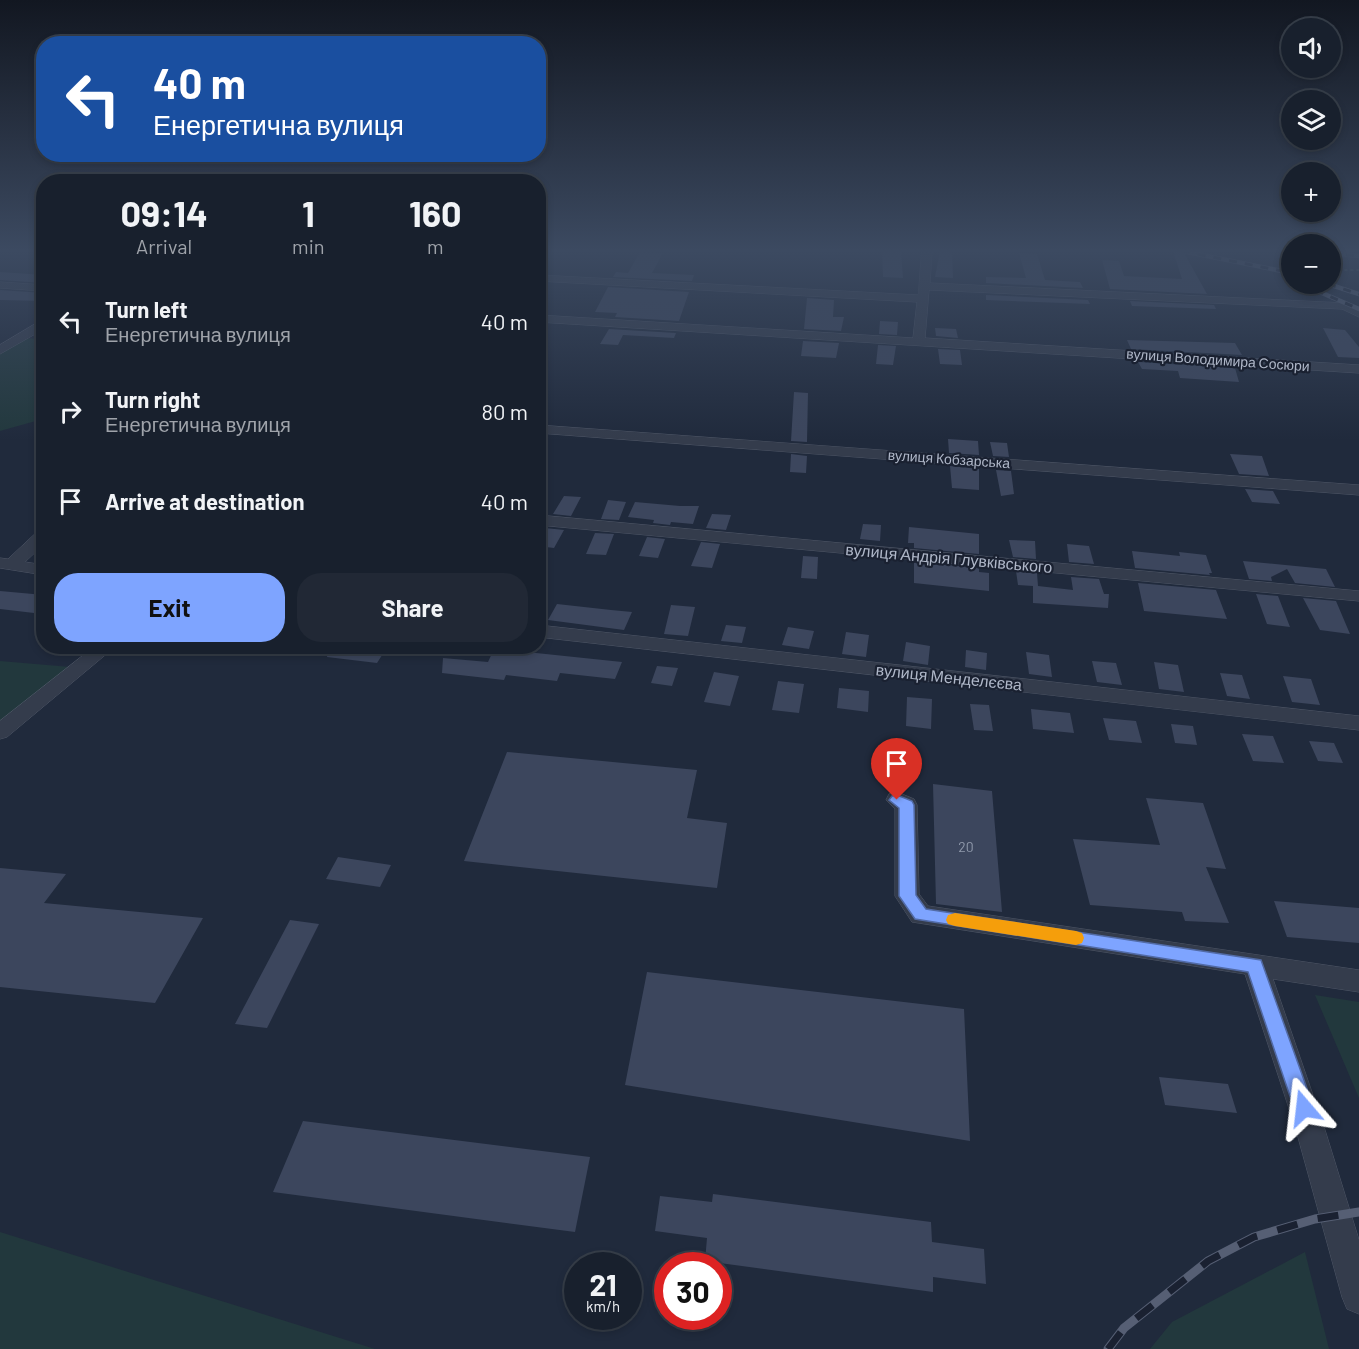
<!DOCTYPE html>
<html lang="en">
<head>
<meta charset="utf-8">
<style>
  :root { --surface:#18202d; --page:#212835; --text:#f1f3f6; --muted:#9fa3aa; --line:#363e49; --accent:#7ea4ff }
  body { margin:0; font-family:Barlow,sans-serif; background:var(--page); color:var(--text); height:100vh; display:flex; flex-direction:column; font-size:22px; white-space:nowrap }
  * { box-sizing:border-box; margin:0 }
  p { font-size:20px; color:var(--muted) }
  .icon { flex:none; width:33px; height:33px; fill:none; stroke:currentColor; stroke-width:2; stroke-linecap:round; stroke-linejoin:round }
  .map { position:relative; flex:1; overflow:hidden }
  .drawer { position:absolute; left:36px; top:174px; width:510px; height:480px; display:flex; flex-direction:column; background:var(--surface); border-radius:24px; box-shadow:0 3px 9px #0003,0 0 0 2px var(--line) }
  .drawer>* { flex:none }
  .banner { position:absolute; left:36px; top:36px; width:510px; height:126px; border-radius:24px; box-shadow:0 3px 9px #0003,0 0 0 2px var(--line); background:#1a4fa0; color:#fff; overflow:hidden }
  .buttons { position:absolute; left:1281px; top:18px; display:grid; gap:12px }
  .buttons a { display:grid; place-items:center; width:60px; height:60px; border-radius:50%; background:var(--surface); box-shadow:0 3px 9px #0003,0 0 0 2px var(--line); font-size:30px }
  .speed { position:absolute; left:564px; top:1252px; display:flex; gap:12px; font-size:30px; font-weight:700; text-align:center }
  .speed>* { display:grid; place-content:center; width:78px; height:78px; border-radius:50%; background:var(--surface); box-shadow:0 3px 9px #0003,0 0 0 2px var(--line); line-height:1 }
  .speed small { font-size:15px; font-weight:400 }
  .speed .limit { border:9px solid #d22; background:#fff; color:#111 }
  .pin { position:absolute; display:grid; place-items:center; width:51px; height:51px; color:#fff; margin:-62px -26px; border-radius:50% 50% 50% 0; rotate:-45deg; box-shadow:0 0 6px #0007 }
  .pin .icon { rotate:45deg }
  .me { position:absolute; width:66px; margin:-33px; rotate:343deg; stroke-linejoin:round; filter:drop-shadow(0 0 4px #0008) }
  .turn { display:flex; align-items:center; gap:21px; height:126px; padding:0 18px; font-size:27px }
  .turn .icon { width:78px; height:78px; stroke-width:2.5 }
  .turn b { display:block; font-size:42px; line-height:51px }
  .eta { display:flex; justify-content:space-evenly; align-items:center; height:102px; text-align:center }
  .eta b { font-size:36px; font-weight:700; line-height:42px }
  .action { display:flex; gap:12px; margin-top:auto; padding:12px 18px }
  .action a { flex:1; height:69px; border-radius:24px; background:var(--accent); color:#111; font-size:24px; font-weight:700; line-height:69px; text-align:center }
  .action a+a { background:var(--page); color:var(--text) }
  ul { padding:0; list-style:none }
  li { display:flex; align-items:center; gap:18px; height:90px; padding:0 18px }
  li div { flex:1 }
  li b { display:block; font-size:22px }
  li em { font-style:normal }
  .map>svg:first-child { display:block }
  .green { fill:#22383d }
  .building { fill:#3c465d }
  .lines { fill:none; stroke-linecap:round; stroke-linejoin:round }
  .street-casing { stroke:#4f5767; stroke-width:1 }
  .path { stroke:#40555a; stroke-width:2; stroke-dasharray:3 3; stroke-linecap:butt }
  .street { fill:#343c4c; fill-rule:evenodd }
  .rail-far1-casing { stroke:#565f74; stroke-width:4.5 }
  .rail-casing { stroke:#565f74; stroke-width:9 }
  .rail-far1 { stroke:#1a2131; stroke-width:3; stroke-dasharray:8; stroke-linecap:butt }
  .rail { stroke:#1a2131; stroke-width:7; stroke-dasharray:21; stroke-linecap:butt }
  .route { fill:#7ea4ff; stroke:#526ba6; stroke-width:1.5 }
  .slow { fill:#f59e0b }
  .labels { text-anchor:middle; stroke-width:4.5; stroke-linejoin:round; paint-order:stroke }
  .far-street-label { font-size:14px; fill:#afb7c8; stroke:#1a2131 }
  .number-label { font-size:14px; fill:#929bad }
  .street-label { font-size:16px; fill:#afb7c8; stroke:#1a2131 }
</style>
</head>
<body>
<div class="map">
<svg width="1359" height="1349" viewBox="0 0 1359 1349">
  <rect width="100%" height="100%" fill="#202a3c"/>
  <path class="green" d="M 20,338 L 43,339 L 43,419 L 0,431 L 0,350 Z
    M 0,661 L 82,668 L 0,732 Z
    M 1315,995 L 1359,1002 L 1359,1098 Z
    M 0,1232 L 375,1349 L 0,1349 Z
    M 1305,1252 L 1329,1349 L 1150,1349 L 1172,1322 Z"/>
  <path class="building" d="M 882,251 L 901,251 L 903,278 L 883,277 Z
    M 940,251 L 952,251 L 953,278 L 935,277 Z
    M 1173,251 L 1183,251 L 1207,294 L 1110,289 L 1102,260 L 1119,261 L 1124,276 L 1182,279 Z
    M 640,252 L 663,253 L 652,273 L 694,275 L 692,281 L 613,277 L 616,272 L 628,273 Z
    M 1019,253 L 1037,254 L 1045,280 L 1080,282 L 1083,288 L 986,283 L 986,277 L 1026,278 Z
    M 0,272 L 44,275 L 44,283 L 0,280 Z
    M 608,287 L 689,292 L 679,321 L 615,317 L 617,313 L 595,312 Z
    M 0,290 L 44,293 L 44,301 L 0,300 Z
    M 986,295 L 1088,300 L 1090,304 L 986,300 Z
    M 807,298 L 834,300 L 833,317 L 844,317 L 841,331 L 804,329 Z
    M 1130,301 L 1214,305 L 1216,309 L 1132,306 Z
    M 880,321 L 898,322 L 897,335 L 879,334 Z
    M 935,328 L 956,329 L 958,338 L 936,336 Z
    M 1323,328 L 1345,330 L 1359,347 L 1359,358 L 1338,357 Z
    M 609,329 L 676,333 L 674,338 L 623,335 L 618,345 L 600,344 Z
    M 1127,340 L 1235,343 L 1242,355 L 1131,349 Z
    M 803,341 L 839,343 L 836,358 L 801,356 Z
    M 878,345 L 896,346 L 893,365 L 876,364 Z
    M 938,349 L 960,350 L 962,365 L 940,364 Z
    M 1138,362 L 1235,368 L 1239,382 L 1180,378 L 1178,371 L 1142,369 Z
    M 794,392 L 808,393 L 807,442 L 791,441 Z
    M 948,439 L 978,441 L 979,455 L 949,453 Z
    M 990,442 L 1007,443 L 1009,457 L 993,456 Z
    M 791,454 L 807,456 L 806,473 L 790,472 Z
    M 1230,454 L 1262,456 L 1269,476 L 1239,474 Z
    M 950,466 L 979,469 L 979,490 L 952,488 Z
    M 996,470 L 1011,471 L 1014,494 L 1001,496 Z
    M 1245,489 L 1273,491 L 1280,504 L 1252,502 Z
    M 564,496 L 581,497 L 571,516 L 553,514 Z
    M 608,500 L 626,502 L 619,520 L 601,519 Z
    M 635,502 L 680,506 L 699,506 L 693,524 L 671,522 L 670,525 L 653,523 L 654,520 L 628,517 Z
    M 712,514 L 731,515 L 726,530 L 706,528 Z
    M 863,524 L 881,525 L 880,541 L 860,539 Z
    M 909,527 L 979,534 L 979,554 L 914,548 L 914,543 L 908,543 Z
    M 545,528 L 564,530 L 554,548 L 538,546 L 538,540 Z
    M 595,533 L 614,534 L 606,555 L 586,554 Z
    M 647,537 L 665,539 L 658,558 L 639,556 Z
    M 1009,540 L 1035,541 L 1036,559 L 1013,557 Z
    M 701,542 L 720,544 L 712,568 L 691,566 Z
    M 1067,544 L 1089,546 L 1094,564 L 1069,562 Z
    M 1132,551 L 1180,556 L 1179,552 L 1206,555 L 1212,573 L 1209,573 L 1210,575 L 1135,568 Z
    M 803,556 L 818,557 L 817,579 L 801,578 Z
    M 1243,561 L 1326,569 L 1335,587 L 1295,583 L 1287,569 L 1271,577 L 1272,581 L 1249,579 Z
    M 914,562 L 979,568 L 979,572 L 989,573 L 989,591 L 914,583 Z
    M 1016,571 L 1037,573 L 1038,586 L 1073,590 L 1071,577 L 1099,579 L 1104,594 L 1109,594 L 1108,608 L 1033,603 L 1033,586 L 1018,585 Z
    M 1138,583 L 1216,590 L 1227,619 L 1144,611 Z
    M 0,591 L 44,595 L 44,604 L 34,613 L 0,609 Z
    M 1256,594 L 1278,596 L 1290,627 L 1267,624 Z
    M 1303,598 L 1336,601 L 1350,634 L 1320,630 Z
    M 557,604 L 611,610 L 632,612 L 624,630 L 548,620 Z
    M 671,605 L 695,607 L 688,636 L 664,634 Z
    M 726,625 L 746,627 L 742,643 L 721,641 Z
    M 788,627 L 814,631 L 809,649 L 782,645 Z
    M 846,632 L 869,635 L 866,657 L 842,654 Z
    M 906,642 L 930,646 L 928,665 L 903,661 Z
    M 328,646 L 388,646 L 377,663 L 327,657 Z
    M 495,647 L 517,651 L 622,662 L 615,679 L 560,673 L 557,681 L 506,675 L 504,680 L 442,673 L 443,658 L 488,662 Z
    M 966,650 L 987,653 L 986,670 L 965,667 Z
    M 1026,652 L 1049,655 L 1052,677 L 1029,674 Z
    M 1092,661 L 1116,663 L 1122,685 L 1097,682 Z
    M 1154,662 L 1178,665 L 1184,692 L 1159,689 Z
    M 657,666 L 678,668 L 672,686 L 651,683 Z
    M 714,672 L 739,676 L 730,706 L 704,702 Z
    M 1220,673 L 1242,675 L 1250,699 L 1227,696 Z
    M 1283,676 L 1311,679 L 1320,705 L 1292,702 Z
    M 778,681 L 804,684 L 799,713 L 772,710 Z
    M 839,688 L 869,691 L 868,712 L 837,708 Z
    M 907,697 L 932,699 L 931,729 L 906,726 Z
    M 970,704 L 989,705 L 993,731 L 974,730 Z
    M 1031,709 L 1070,713 L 1074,733 L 1033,729 Z
    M 1103,718 L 1136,721 L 1142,743 L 1109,740 Z
    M 1171,724 L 1193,726 L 1197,745 L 1175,743 Z
    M 1242,734 L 1273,736 L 1284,763 L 1253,761 Z
    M 1309,741 L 1334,743 L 1343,763 L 1318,761 Z
    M 507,752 L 697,770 L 687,818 L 727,823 L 717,888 L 464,861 Z
    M 933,784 L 992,791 L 1002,912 L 936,904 Z
    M 1146,798 L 1203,803 L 1226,869 L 1206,867 L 1229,923 L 1185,921 L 1182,912 L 1090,905 L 1073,839 L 1160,845 Z
    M 338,857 L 391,865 L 380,887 L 326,879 Z
    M 0,868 L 66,874 L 44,903 L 203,918 L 155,1003 L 0,987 Z
    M 1274,901 L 1359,908 L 1359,943 L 1287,937 Z
    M 290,920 L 319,924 L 267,1028 L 235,1024 Z
    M 647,972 L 964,1009 L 970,1141 L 625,1085 Z
    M 1159,1077 L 1228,1084 L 1237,1113 L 1165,1105 Z
    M 303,1121 L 590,1157 L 575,1232 L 273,1192 Z
    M 713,1194 L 931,1222 L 932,1242 L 984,1249 L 986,1284 L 933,1277 L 933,1292 L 705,1261 L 707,1238 L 655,1231 L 660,1196 L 712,1202 Z"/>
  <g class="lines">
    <defs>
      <path id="street" d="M 922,251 L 932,251 L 930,283 L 1345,303 L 1359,309 L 1359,317 L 1342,309 L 929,290 L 925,338 L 1359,365 L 1359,373 L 538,322 L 538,315 L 913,338 L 917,302 L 538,281 L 538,275 L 918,295 Z
        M 0,282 L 44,285 L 44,291 L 0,288 Z
        M 40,321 L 44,321 L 44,329 L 0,354 L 0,345 Z
        M 538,425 L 1359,485 L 1359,495 L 538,433 Z
        M 538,515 L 1359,591 L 1359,601 L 538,525 Z
        M 44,529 L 44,544 L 25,562 L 44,565 L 44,575 L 0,568 L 0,558 L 8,559 L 38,531 Z
        M 538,625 L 1359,716 L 1359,730 L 538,637 Z
        M 95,646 L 116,646 L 7,737 L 0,739 L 0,721 Z
        M 897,792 L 914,799 L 917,805 L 919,894 L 928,906 L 1359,970 L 1359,992 L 1273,979 L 1325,1130 L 1359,1240 L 1359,1314 L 1347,1309 L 1342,1297 L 1296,1130 L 1245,974 L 912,922 L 895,896 L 895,809 L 886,800 L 889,794 Z"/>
    </defs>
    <use href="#street" class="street-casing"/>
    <path class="path" d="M 1330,267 L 1333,273 L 1330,276
      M 1333,273 L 1340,270 L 1359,270
      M 1323,284 L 1318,287 L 1325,290"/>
    <use href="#street" class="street"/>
    <defs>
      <path id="rail-far1" d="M 1182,251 L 1292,273
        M 1330,253 L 1359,256
        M 1301,284 L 1359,309
        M 1328,284 L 1359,294"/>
      <path id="rail" d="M 1108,1349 L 1124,1328 L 1208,1261 L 1254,1237 L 1315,1219 L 1359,1212"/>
    </defs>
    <use href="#rail-far1" class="rail-far1-casing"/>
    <use href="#rail" class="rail-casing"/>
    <use href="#rail-far1" class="rail-far1"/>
    <use href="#rail" class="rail"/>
  </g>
  <linearGradient id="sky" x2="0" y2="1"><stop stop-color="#121721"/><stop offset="0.57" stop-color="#3c4a61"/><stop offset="1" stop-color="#3c4a61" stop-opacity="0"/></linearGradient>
  <rect width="1359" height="440" fill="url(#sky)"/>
  <path class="route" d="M 897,795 L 912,801 L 914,805 L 916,895 L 926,909 L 1261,960 L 1314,1108 L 1311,1114 L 1304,1117 L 1297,1114 L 1294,1108 L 1248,972 L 915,919 L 899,896 L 899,808 L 889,800 L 892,796 Z"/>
  <path class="slow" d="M 955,913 L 1076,931 L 1082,933 L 1084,938 L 1082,943 L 1076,945 L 955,926 L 948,924 L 946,920 L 948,915 Z"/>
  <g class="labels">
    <g class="far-street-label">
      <text transform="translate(1218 360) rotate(4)" y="5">вулиця Володимира Сосюри</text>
      <text transform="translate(949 459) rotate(4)" y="5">вулиця Кобзарська</text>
    </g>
    <g class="number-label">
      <text x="966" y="852">20</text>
    </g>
    <g class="street-label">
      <text transform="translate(949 558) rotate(5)" y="6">вулиця Андрія Глувківського</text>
      <text transform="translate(949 677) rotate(6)" y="6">вулиця Менделєєва</text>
    </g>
  </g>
</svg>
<div class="buttons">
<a><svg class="icon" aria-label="sound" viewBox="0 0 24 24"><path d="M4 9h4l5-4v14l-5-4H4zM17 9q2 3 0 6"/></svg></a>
<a><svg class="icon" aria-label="layers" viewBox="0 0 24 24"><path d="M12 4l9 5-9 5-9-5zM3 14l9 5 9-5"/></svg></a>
<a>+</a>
<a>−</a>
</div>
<div class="speed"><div>21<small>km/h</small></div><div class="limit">30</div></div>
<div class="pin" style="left:897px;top:800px;background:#d93025"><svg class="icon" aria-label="arrive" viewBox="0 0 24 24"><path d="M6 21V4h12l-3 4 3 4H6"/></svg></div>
<svg class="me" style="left:1304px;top:1108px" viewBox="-20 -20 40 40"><path d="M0-17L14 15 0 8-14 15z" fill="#7ea4ff" stroke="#fff" stroke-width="4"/></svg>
<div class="banner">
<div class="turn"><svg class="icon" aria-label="left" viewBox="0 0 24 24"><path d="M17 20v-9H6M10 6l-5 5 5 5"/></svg><div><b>40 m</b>Енергетична вулиця</div></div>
</div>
<section class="drawer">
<div class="eta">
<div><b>09:14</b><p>Arrival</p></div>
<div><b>1</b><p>min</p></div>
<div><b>160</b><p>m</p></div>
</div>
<ul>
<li><svg class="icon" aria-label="left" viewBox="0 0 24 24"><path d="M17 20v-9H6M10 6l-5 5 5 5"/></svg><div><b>Turn left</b><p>Енергетична вулиця</p></div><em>40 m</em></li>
<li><svg class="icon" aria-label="right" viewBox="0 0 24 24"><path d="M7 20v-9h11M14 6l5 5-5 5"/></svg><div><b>Turn right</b><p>Енергетична вулиця</p></div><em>80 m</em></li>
<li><svg class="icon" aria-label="arrive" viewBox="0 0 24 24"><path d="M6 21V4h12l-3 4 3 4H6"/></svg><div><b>Arrive at destination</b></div><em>40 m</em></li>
</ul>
<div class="action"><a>Exit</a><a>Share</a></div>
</section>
</div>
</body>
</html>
